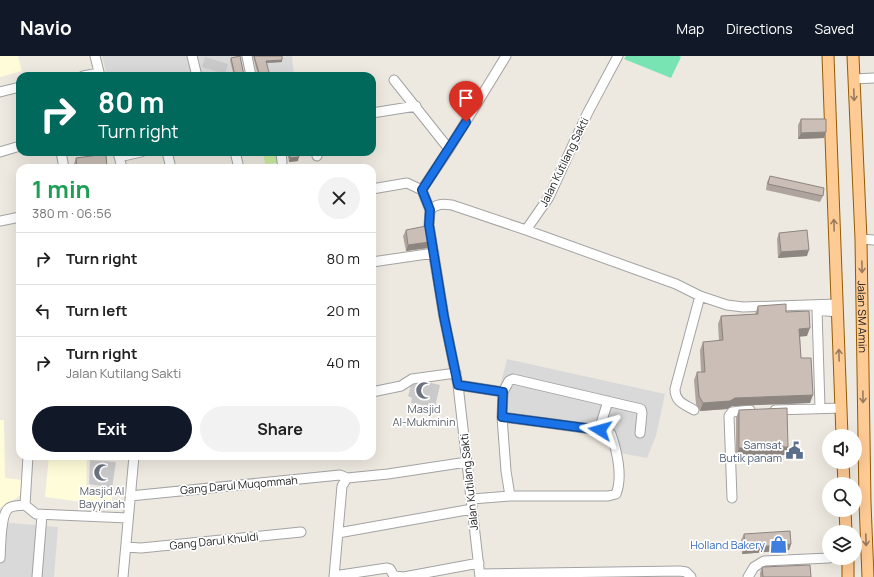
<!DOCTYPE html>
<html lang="en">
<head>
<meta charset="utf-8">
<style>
  :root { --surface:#fff; --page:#f2f2f2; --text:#222; --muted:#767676; --line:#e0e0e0; --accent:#111827 }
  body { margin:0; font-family:Manrope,sans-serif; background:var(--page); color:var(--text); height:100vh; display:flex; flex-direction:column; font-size:15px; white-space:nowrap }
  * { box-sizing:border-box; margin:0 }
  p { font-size:13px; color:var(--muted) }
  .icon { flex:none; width:22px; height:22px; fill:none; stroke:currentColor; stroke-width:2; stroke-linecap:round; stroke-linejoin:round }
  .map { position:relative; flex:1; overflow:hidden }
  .drawer { position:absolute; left:16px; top:108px; width:360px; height:296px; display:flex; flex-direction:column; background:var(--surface); border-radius:12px; box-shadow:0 4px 16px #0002 }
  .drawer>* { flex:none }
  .hud { position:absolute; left:16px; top:16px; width:360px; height:84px; border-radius:12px; box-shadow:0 4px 16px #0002; background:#00695c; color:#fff; overflow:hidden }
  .controls { position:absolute; left:822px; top:373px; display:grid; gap:8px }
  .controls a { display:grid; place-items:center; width:40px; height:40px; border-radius:50%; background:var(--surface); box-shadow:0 4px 16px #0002; font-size:20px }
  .pin { position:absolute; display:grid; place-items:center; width:34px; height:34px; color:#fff; margin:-41px -17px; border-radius:50% 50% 50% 0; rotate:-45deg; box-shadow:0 0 4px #0007 }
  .pin .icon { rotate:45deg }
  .me { position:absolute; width:44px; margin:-22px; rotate:278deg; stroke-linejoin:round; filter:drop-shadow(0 0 3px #0008) }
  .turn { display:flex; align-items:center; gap:14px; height:84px; padding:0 16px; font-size:18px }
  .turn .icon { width:52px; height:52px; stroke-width:2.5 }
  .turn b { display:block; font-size:28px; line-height:34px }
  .round { display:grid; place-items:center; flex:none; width:42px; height:42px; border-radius:21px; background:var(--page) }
  .summary { display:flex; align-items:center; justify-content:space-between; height:68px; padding:0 16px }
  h1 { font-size:24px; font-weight:700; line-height:30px; color:#1e9e55 }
  .cta { display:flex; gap:8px; margin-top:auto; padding:8px 16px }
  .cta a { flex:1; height:46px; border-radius:24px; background:var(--accent); color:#fff; font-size:16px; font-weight:700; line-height:46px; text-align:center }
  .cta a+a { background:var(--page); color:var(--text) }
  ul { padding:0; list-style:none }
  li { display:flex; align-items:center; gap:12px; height:52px; padding:0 16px; border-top:1px solid var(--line) }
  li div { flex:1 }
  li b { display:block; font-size:15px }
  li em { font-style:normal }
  header { display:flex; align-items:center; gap:24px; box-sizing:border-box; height:56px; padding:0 20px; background:var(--accent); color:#fff }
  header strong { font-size:19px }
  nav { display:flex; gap:22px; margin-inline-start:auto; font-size:14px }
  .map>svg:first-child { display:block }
  .residential { fill:#dad9d9 }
  .education { fill:#fffdd9 }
  .religious { fill:#cacaca }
  .grass { fill:#cbeda1 }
  .pitch { fill:#78e4b4 }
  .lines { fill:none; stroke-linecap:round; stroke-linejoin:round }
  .minor-casing { stroke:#a3a3a3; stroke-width:11 }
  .major-casing { stroke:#945b00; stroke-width:13 }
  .minor { stroke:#fff; stroke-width:9 }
  .major { stroke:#ffcb95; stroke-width:11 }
  .wall { fill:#aea39d }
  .shaded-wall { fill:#8d857f }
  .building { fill:#cabeb6; stroke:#8d857f }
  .oneway { stroke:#997c5f }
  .route-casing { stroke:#114b97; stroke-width:10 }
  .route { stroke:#1a73e8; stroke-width:7 }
  .labels { text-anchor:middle; stroke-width:3.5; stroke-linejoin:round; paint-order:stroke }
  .street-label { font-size:11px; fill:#1c1c1c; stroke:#fff }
  .worship-label { font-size:11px; fill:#5b616d; stroke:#fff }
  .service-label { font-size:11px; fill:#4e5e75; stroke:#fff; text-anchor:end }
  .shop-label { font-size:11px; fill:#366cbe; stroke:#fff; text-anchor:end }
</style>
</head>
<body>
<header>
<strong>Navio</strong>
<nav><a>Map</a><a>Directions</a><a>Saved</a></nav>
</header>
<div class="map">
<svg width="874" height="521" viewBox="0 0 874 521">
  <rect width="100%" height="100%" fill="#eee9e0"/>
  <path class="residential" d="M 102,0 L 292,0 L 294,20 L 107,20 Z
    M 507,303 L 665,338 L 656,380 L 647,402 L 614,396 L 613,375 L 500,357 L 499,334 Z
    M 0,466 L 58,471 L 54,521 L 0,521 Z"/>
  <path class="education" d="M 0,0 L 18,0 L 22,15 L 0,21 Z
    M 0,364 L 4,364 L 5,422 L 23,424 L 21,439 L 0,452 Z
    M 49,400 L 87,400 L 86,433 L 112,435 L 112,450 L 45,441 Z"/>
  <path class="religious" d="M 205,1 L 228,8 L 225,18 L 202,11 Z
    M 418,324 L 440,329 L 435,351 L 411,347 L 412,342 L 408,340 L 412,326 L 417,327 Z
    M 90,404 L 116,406 L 112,432 L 89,428 Z"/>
  <path class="grass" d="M 263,96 L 277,96 L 278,107 L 265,108 Z"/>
  <path class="pitch" d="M 626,0 L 679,0 L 681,1 L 671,22 L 624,3 Z"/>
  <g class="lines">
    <defs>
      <path id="minor" d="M 95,0 L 100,20
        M 192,0 L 197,20
        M 247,0 L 251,20
        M 83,20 L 99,17
        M 854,23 L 874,22
        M 394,24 L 449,93
        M 0,36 L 20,31
        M 372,57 L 416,50
        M 0,96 L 20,90
        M 61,96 L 64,112
        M 118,96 L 122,112
        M 167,96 L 171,112
        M 235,96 L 239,112
        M 281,96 L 282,106
        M 316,96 L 317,100
        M 119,101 L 141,96
        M 372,133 L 407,127 L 422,134
        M 430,154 L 422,134 L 425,129 L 449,93 L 506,0
        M 0,165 L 20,161
        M 526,174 L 676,228 L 700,240 L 727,249 L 743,251 L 837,248
        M 861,183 L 874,184
        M 372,206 L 434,197
        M 458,329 L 503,336 L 509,325 L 513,323 L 641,353 L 642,357 L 640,377
        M 372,336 L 401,330 L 412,323 L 456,317
        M 503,336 L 502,361 L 599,374 L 608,345
        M 820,352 L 817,254 L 837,256
        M 694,354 C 684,348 675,346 675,333 L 700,240
        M 775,354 L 841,352
        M 502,361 L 506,415 L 510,440
        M 130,440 L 340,419 L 347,422
        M 732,442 L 729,360 L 732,356 L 750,354
        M 472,443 L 510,440 L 608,440 L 616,438 C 623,421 617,395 611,378
        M 25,449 L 36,458 L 128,462
        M 25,449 L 28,400
        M 338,477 L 472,453
        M 126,491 L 141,492 L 301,476
        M 0,502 C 1,491 0,458 9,452 C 14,449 19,450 25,449
        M 480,518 L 680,515 L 686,516 L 691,521
        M 334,520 L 387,512 L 390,513 L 394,520 L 404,521 L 479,507
        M 37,521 L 42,459
        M 123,521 L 134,400
        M 334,521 L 342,430 L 347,422 L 388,418 L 467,406
        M 480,521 L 458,329 L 444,261 L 429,169 L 430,154 C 437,147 443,148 452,149 L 526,174 L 549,141 L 588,56 L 618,0
        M 748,521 L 754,511 L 764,505 L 829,502"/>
      <g id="major">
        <path d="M 828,0 L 842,380"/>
        <path id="s1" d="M 853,0 L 861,183 L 865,447 L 868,521"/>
        <path d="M 843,406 L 844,428"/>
        <path d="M 845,454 L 846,476"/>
        <path d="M 848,502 L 848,521"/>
      </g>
    </defs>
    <use href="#minor" class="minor-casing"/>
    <use href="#major" class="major-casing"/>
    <use href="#minor" class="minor"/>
    <use href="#major" class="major"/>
  </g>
  <path class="wall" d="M 253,0 L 282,0 L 282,6 L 266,7 L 270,20 L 258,20 Z
    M 231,2 L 244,20 L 234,20 L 230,4 Z
    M 801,63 L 824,82 L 798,83 L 798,69 Z
    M 287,96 L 298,96 L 298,105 L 289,106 Z
    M 76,102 L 107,112 L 74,112 L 74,108 Z
    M 770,120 L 823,140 L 820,146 L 766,134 L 767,126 Z
    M 406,174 L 427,192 L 406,195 L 403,180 Z
    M 779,177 L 807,200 L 778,202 L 777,183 Z
    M 758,250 L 786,256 L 807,280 L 800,280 L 801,302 L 810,347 L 732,350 L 727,353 L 700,355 L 696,348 L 694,324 L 697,316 L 701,316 L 700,294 L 703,286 L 719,285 L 718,268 L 721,260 L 755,258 Z
    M 739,354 L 788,391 L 785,399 L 736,400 L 736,362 Z
    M 744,478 L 791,488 L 789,494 L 742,498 L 741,484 Z
    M 762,511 L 811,521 L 760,521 L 760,517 Z"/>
  <path class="shaded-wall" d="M 282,4 L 282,6 L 265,7 L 266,5 Z
    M 826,76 L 824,82 L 798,83 L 801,77 Z
    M 299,101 L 298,105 L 289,106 L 290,102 Z
    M 429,186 L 427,192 L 406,195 L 408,189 Z
    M 809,194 L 807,200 L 778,202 L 781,196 Z
    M 810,272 L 807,280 L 797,281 L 799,273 Z
    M 813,339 L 810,347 L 732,350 L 727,353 L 700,355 L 703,347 L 735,342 Z
    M 788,391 L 785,399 L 736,400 L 739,392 Z
    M 791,488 L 789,494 L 742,498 L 745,492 Z"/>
  <path class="building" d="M 240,0 L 244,20 L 235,20 L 231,2 Z
    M 254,0 L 282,0 L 282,4 L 266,5 L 270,20 L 260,20 Z
    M 801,63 L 826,63 L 826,76 L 801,77 Z
    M 290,96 L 298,96 L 299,101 L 290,102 Z
    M 106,98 L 107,112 L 77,112 L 76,102 Z
    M 770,120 L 824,132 L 823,140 L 768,128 Z
    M 426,170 L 429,186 L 408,189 L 406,174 Z
    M 807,174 L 809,194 L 781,196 L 779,177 Z
    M 786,248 L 786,256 L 809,255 L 810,272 L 799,273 L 801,302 L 811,302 L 813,339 L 735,342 L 730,345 L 703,347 L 699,340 L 697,316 L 705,316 L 703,286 L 723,284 L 721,260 L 758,258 L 758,250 Z
    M 787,352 L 788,391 L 739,392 L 739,354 Z
    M 790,475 L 791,488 L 745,492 L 744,478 Z
    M 810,509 L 811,521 L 763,521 L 762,511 Z"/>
  <defs><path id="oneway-shaft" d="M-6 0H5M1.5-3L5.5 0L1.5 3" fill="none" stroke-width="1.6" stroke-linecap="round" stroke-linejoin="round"/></defs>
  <g class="oneway">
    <use href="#oneway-shaft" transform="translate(854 39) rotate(88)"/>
    <use href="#oneway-shaft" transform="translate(834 169) rotate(-92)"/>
    <use href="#oneway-shaft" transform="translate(862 211) rotate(89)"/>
    <use href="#oneway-shaft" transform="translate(839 299) rotate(-92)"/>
    <use href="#oneway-shaft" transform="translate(863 341) rotate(89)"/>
    <use href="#oneway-shaft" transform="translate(866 484) rotate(88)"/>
  </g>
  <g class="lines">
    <defs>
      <path id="route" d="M 466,66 L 422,134 L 430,154 L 429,169 L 444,261 L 458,329 L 503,336 L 502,361 L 600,374"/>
    </defs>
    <use href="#route" class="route-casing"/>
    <use href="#route" class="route"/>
  </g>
  <defs>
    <symbol id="mosque-bare" viewBox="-9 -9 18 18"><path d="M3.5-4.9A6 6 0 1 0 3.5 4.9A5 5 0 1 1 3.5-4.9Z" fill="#6b7280" stroke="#fff" stroke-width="2.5" paint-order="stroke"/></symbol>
    <symbol id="civic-bare" viewBox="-9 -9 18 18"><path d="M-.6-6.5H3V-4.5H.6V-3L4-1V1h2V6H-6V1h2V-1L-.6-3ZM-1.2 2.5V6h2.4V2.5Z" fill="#5c6f8a" stroke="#fff" stroke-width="2.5" paint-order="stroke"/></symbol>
    <symbol id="shop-bare" viewBox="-9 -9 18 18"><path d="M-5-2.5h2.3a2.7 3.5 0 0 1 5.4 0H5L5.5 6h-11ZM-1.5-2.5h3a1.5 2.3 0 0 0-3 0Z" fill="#3f7fe0" stroke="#fff" stroke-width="2.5" paint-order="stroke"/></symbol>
  </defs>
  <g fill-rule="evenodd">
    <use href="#mosque-bare" x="412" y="322" width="25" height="25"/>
    <use href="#civic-bare" x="782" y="382" width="25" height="25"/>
    <use href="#mosque-bare" x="90" y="404" width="25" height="25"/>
    <use href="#shop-bare" x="766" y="476" width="25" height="25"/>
  </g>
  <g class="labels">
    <g class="street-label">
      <text transform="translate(564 106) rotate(-64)" y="4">Jalan Kutilang Sakti</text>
      <text dy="4" stroke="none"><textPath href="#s1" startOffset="261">Jalan SM Amin</textPath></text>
      <text transform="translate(469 426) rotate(-96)" y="4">Jalan Kutilang Sakti</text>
      <text transform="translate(239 429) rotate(-5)" y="4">Gang Darul Muqommah</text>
      <text transform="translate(214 485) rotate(-6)" y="4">Gang Darul Khuldi</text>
    </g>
    <g class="worship-label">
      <text x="424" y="357">Masjid<tspan x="424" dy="13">Al-Mukminin</tspan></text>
      <text x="102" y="439">Masjid Al<tspan x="102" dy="13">Bayyinah</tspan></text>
    </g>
    <g class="service-label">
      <text x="782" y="393">Samsat<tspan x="782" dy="13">Butik panam</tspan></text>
    </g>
    <g class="shop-label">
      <text x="765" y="493">Holland Bakery</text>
    </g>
  </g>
</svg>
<div class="controls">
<a><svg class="icon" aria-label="sound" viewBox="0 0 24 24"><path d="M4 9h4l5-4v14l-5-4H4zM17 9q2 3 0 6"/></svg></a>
<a><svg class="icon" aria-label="search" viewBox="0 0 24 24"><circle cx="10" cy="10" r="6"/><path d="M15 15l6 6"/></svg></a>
<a><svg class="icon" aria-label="layers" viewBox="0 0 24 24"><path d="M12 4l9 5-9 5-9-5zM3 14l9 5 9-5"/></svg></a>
</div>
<div class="pin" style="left:466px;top:66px;background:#d93025"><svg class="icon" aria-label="arrive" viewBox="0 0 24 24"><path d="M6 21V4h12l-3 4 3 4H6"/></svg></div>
<svg class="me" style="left:600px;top:374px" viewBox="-20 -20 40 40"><path d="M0-17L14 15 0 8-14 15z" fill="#1a73e8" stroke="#fff" stroke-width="4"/></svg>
<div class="hud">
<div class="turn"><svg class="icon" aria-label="right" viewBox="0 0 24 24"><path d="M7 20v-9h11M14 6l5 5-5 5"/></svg><div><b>80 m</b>Turn right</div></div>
</div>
<section class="drawer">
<div class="summary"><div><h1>1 min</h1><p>380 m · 06:56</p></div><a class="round"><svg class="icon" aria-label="close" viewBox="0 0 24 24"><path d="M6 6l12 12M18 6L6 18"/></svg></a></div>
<ul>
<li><svg class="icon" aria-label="right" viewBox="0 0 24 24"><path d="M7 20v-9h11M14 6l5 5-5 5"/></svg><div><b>Turn right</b></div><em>80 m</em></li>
<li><svg class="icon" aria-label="left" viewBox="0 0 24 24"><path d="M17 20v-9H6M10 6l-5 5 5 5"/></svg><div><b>Turn left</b></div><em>20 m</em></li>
<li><svg class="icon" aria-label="right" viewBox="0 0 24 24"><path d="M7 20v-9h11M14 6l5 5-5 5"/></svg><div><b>Turn right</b><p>Jalan Kutilang Sakti</p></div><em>40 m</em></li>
</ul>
<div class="cta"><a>Exit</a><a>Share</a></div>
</section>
</div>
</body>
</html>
